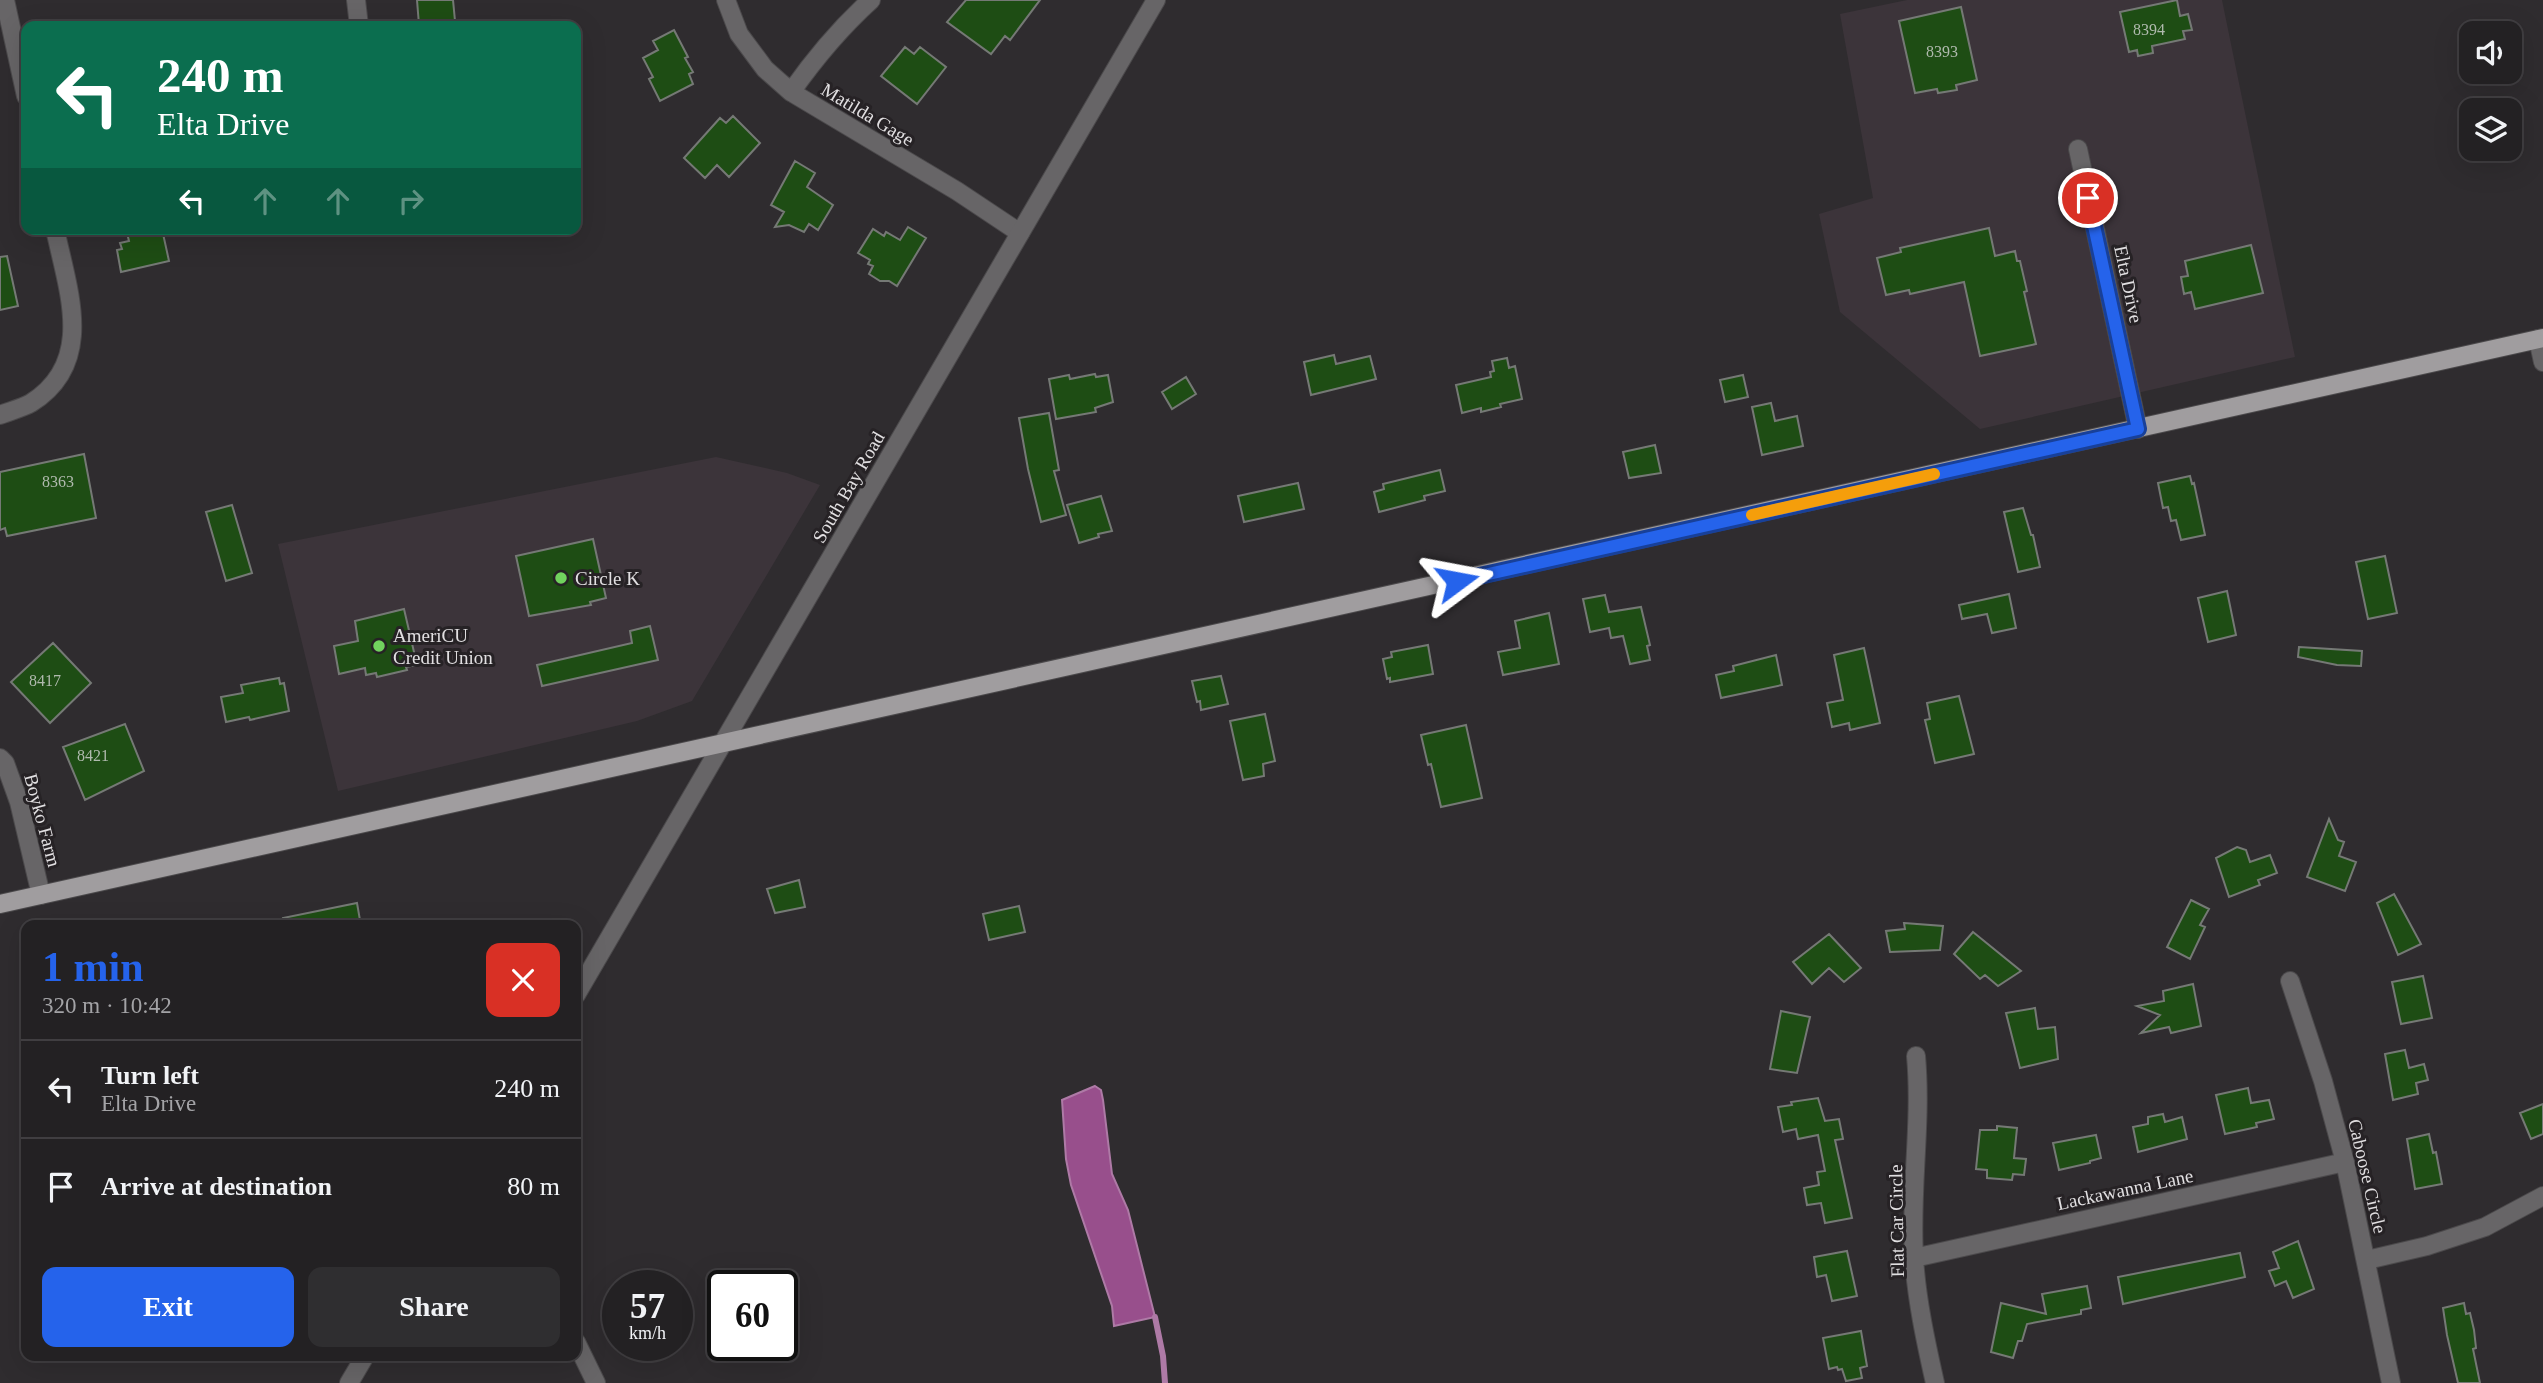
<!DOCTYPE html>
<html lang="en">
<head>
<meta charset="utf-8">
<style>
  :root { --surface:#232123; --page:#2f2e30; --text:#f1f3f6; --muted:#a3a3a6; --line:#403e41; --accent:#2563eb }
  body { margin:0; font-family:"Times New Roman",serif; background:var(--page); color:var(--text); height:100vh; display:flex; flex-direction:column; font-size:26px; white-space:nowrap }
  * { box-sizing:border-box; margin:0 }
  p { font-size:23px; color:var(--muted) }
  .icon { flex:none; width:38px; height:38px; fill:none; stroke:currentColor; stroke-width:2; stroke-linecap:round; stroke-linejoin:round }
  .map { position:relative; flex:1; overflow:hidden }
  .panel { position:absolute; left:21px; top:920px; width:560px; height:441px; display:flex; flex-direction:column; background:var(--surface); border-radius:14px; box-shadow:0 7px 28px #0002,0 0 0 2px var(--line) }
  .panel>* { flex:none }
  .top-card { position:absolute; left:21px; top:21px; width:560px; height:214px; border-radius:14px; box-shadow:0 7px 28px #0002,0 0 0 2px var(--line); background:#0b6e4f; color:#fff; overflow:hidden }
  .buttons { position:absolute; left:2459px; top:21px; display:grid; gap:14px }
  .buttons a { display:grid; place-items:center; width:63px; height:63px; border-radius:14px; background:var(--surface); box-shadow:0 7px 28px #0002,0 0 0 2px var(--line); font-size:35px }
  .speed { position:absolute; left:602px; top:1270px; display:flex; gap:14px; font-size:35px; font-weight:700; text-align:center }
  .speed>* { display:grid; place-content:center; width:91px; height:91px; border-radius:50%; background:var(--surface); box-shadow:0 7px 28px #0002,0 0 0 2px var(--line); line-height:1 }
  .speed small { font-size:18px; font-weight:400 }
  .speed .limit { border:4px solid #111; border-radius:10px; background:#fff; color:#111 }
  .pin { position:absolute; display:grid; place-items:center; width:60px; height:60px; color:#fff; margin:-30px; border:4px solid #fff; border-radius:50%; box-shadow:0 2px 7px #0007 }
  .me { position:absolute; width:77px; margin:-38px; rotate:77deg; stroke-linejoin:round; filter:drop-shadow(0 0 5px #0008) }
  .turn { display:flex; align-items:center; gap:24px; height:147px; padding:0 21px; font-size:32px }
  .turn .icon { width:91px; height:91px; stroke-width:2.5 }
  .turn b { display:block; font-size:49px; line-height:60px }
  .lanes { display:flex; align-items:center; height:66px; padding:0 21px; background:#0003; justify-content:center; gap:35px; direction:ltr }
  .lanes .off { opacity:.35 }
  .round { display:grid; place-items:center; flex:none; width:74px; height:74px; border-radius:14px; background:var(--page) }
  .head { display:flex; align-items:center; justify-content:space-between; height:119px; padding:0 21px }
  h1 { font-size:42px; font-weight:800; line-height:52px; color:var(--accent) }
  .cta { display:flex; gap:14px; margin-top:auto; padding:14px 21px }
  .cta a { flex:1; height:80px; border-radius:14px; background:var(--accent); color:#fff; font-size:28px; font-weight:800; line-height:80px; text-align:center }
  .cta a+a { background:var(--page); color:var(--text) }
  ul { padding:0; list-style:none }
  li { display:flex; align-items:center; gap:21px; height:98px; padding:0 21px; border-top:2px solid var(--line) }
  li div { flex:1 }
  li b { display:block; font-size:26px }
  li em { font-style:normal }
  .map>svg:first-child { display:block }
  .built { fill:#3c343a }
  .water { fill:#984f8c; stroke:#ae7aa6; stroke-width:2 }
  .lines { fill:none; stroke-linecap:round; stroke-linejoin:round }
  .stream { stroke:#ae7aa6; stroke-width:6 }
  .building { fill:#1e4d14; stroke:#757975; stroke-width:2 }
  .minor-casing { stroke:#4b494b; stroke-width:20 }
  .tertiary-casing { stroke:#4b494b; stroke-width:20 }
  .primary-casing { stroke:#4b494b; stroke-width:20 }
  .minor { stroke:#676567; stroke-width:18 }
  .tertiary { stroke:#676567; stroke-width:18 }
  .primary { stroke:#a09d9f; stroke-width:18 }
  .route-casing { stroke:#184099; stroke-width:18 }
  .route { stroke:#2563eb; stroke-width:12 }
  .slow { stroke:#f59e0b; stroke-width:12 }
  .poi-dot { fill:#71d25e; stroke:#262225; stroke-width:2.5 }
  .labels { text-anchor:middle; stroke-width:6; stroke-linejoin:round; paint-order:stroke }
  .number-label { font-size:16px; fill:#b0baae }
  .street-label { font-size:19px; fill:#e1dfe1; stroke:#262225 }
  .poi-label { font-size:19px; fill:#e1dfe1; stroke:#262225; text-anchor:start }
</style>
</head>
<body>
<div class="map">
<svg width="2543" height="1383" viewBox="0 0 2543 1383">
  <rect width="100%" height="100%" fill="#2f2c2f"/>
  <path class="built" d="M 1907,0 L 2222,0 L 2295,357 L 1980,429 L 1840,312 L 1819,214 L 1873,198 L 1840,14 Z
    M 716,457 L 787,473 L 820,485 L 692,701 L 637,721 L 338,791 L 278,544 Z"/>
  <path class="water" d="M 1095,1086 L 1101,1090 L 1103,1100 L 1112,1174 L 1128,1210 L 1155,1317 L 1114,1326 L 1112,1306 L 1071,1185 L 1066,1159 L 1062,1100 Z"/>
  <g class="lines">
    <path class="stream" d="M 1155,1317 L 1163,1356 L 1165,1383"/>
  </g>
  <path class="building" d="M 417,0 L 453,0 L 455,21 L 447,22 L 447,26 L 419,25 Z
    M 966,0 L 1040,0 L 1010,40 L 1005,36 L 991,54 L 947,22 Z
    M 2177,0 L 2180,16 L 2188,14 L 2192,30 L 2183,31 L 2185,39 L 2152,46 L 2153,53 L 2138,56 L 2137,50 L 2129,52 L 2120,12 Z
    M 1961,7 L 1977,80 L 1956,85 L 1957,90 L 1938,93 L 1937,89 L 1915,93 L 1899,21 Z
    M 674,30 L 688,57 L 685,58 L 693,72 L 689,74 L 693,84 L 660,101 L 649,79 L 653,77 L 643,58 L 658,50 L 653,41 Z
    M 905,47 L 914,54 L 920,47 L 946,67 L 917,104 L 881,76 Z
    M 733,116 L 760,143 L 729,177 L 717,165 L 705,178 L 684,158 L 720,118 L 726,123 Z
    M 795,161 L 815,173 L 807,187 L 833,205 L 818,230 L 809,224 L 804,232 L 789,225 L 775,227 L 784,212 L 771,205 Z
    M 908,227 L 926,238 L 897,286 L 889,281 L 880,281 L 869,274 L 873,266 L 868,264 L 870,260 L 858,253 L 873,229 L 884,236 L 886,232 L 900,240 Z
    M 1989,228 L 1995,256 L 2015,251 L 2017,261 L 2020,261 L 2027,291 L 2024,292 L 2036,344 L 1980,356 L 1964,282 L 1910,294 L 1909,290 L 1886,295 L 1877,258 L 1901,252 L 1900,248 Z
    M 126,229 L 162,229 L 169,261 L 121,272 L 117,250 L 122,249 L 120,243 L 129,241 Z
    M 2251,245 L 2263,293 L 2195,309 L 2191,292 L 2184,294 L 2181,277 L 2188,276 L 2185,261 Z
    M 7,256 L 18,306 L 0,310 L 0,257 Z
    M 1334,355 L 1336,364 L 1370,356 L 1376,379 L 1311,395 L 1304,362 Z
    M 1507,358 L 1509,368 L 1515,366 L 1522,399 L 1500,404 L 1501,407 L 1481,412 L 1481,408 L 1462,413 L 1456,385 L 1491,377 L 1490,372 L 1494,371 L 1492,361 Z
    M 1095,374 L 1096,377 L 1108,375 L 1113,402 L 1095,408 L 1096,412 L 1056,419 L 1049,379 L 1069,375 L 1070,379 Z
    M 1743,375 L 1748,397 L 1725,402 L 1720,380 Z
    M 1186,377 L 1196,394 L 1172,409 L 1162,392 Z
    M 1771,403 L 1775,421 L 1797,416 L 1803,446 L 1762,455 L 1752,407 Z
    M 1049,413 L 1059,470 L 1054,471 L 1066,515 L 1041,522 L 1028,469 L 1019,418 Z
    M 1655,445 L 1661,473 L 1629,478 L 1623,452 Z
    M 84,454 L 96,518 L 7,536 L 5,528 L 0,530 L 0,472 Z
    M 1440,470 L 1445,491 L 1424,496 L 1425,500 L 1379,512 L 1374,492 L 1384,489 L 1383,484 Z
    M 2190,476 L 2192,484 L 2194,483 L 2205,535 L 2181,540 L 2176,520 L 2171,521 L 2168,507 L 2163,508 L 2158,483 Z
    M 1298,483 L 1304,509 L 1244,522 L 1238,496 Z
    M 1101,496 L 1112,531 L 1098,534 L 1099,537 L 1079,543 L 1067,505 Z
    M 232,505 L 252,573 L 226,581 L 206,512 Z
    M 2023,508 L 2031,535 L 2033,535 L 2040,567 L 2018,572 L 2004,512 Z
    M 593,539 L 606,598 L 590,602 L 591,605 L 529,616 L 516,556 Z
    M 2385,556 L 2397,613 L 2368,619 L 2356,562 Z
    M 2227,591 L 2236,635 L 2208,642 L 2198,598 Z
    M 2009,594 L 2016,628 L 1992,633 L 1987,614 L 1962,619 L 1959,605 Z
    M 1605,595 L 1609,612 L 1641,607 L 1650,645 L 1647,646 L 1650,660 L 1630,664 L 1623,636 L 1611,638 L 1609,628 L 1590,632 L 1583,599 Z
    M 404,609 L 417,665 L 406,667 L 407,670 L 377,677 L 376,673 L 366,675 L 365,668 L 339,674 L 334,646 L 358,641 L 355,621 Z
    M 1549,613 L 1559,664 L 1503,675 L 1498,652 L 1520,648 L 1515,621 Z
    M 650,626 L 658,660 L 542,686 L 537,665 L 632,643 L 630,631 Z
    M 53,643 L 91,683 L 50,723 L 11,682 Z
    M 1428,645 L 1433,674 L 1390,682 L 1390,678 L 1387,679 L 1383,659 L 1392,657 L 1391,652 Z
    M 2299,647 L 2362,651 L 2361,666 L 2337,665 L 2298,657 Z
    M 1864,648 L 1880,723 L 1850,730 L 1849,723 L 1832,727 L 1827,703 L 1843,700 L 1834,655 Z
    M 1776,655 L 1782,685 L 1721,698 L 1716,675 L 1734,671 L 1733,666 Z
    M 1221,676 L 1228,704 L 1201,710 L 1200,701 L 1197,702 L 1192,681 Z
    M 279,678 L 280,684 L 284,683 L 289,711 L 250,720 L 249,717 L 226,722 L 221,697 L 243,693 L 241,685 Z
    M 1959,696 L 1974,754 L 1935,763 L 1925,720 L 1930,719 L 1927,703 Z
    M 1265,714 L 1275,761 L 1263,764 L 1264,776 L 1243,780 L 1230,721 Z
    M 125,724 L 144,771 L 85,800 L 63,747 Z
    M 1466,725 L 1482,798 L 1441,807 L 1431,764 L 1428,765 L 1421,735 Z
    M 2329,819 L 2338,840 L 2344,842 L 2339,856 L 2356,862 L 2345,891 L 2307,877 Z
    M 2237,847 L 2246,850 L 2250,862 L 2270,855 L 2277,873 L 2258,880 L 2260,885 L 2229,897 L 2216,858 Z
    M 799,880 L 805,907 L 775,913 L 767,889 Z
    M 2394,894 L 2421,944 L 2398,955 L 2377,903 Z
    M 2191,900 L 2209,909 L 2200,925 L 2205,927 L 2190,959 L 2167,947 Z
    M 357,903 L 361,926 L 284,926 L 283,918 Z
    M 1019,906 L 1025,932 L 989,940 L 983,914 Z
    M 1904,923 L 1943,926 L 1940,950 L 1890,952 L 1886,931 L 1905,929 Z
    M 1973,932 L 2021,971 L 1998,986 L 1985,975 L 1980,979 L 1954,954 Z
    M 1829,934 L 1861,968 L 1844,982 L 1829,968 L 1812,984 L 1793,962 Z
    M 2423,976 L 2432,1018 L 2401,1024 L 2392,982 Z
    M 2193,984 L 2201,1026 L 2171,1033 L 2169,1027 L 2141,1033 L 2160,1015 L 2137,1006 L 2164,1001 L 2163,991 Z
    M 2035,1008 L 2038,1029 L 2055,1027 L 2058,1059 L 2020,1068 L 2006,1013 Z
    M 1781,1011 L 1810,1017 L 1797,1073 L 1770,1069 Z
    M 2405,1050 L 2409,1068 L 2424,1064 L 2428,1080 L 2416,1083 L 2418,1094 L 2393,1100 L 2385,1054 Z
    M 2248,1088 L 2251,1103 L 2269,1100 L 2274,1119 L 2256,1123 L 2257,1127 L 2225,1134 L 2216,1095 Z
    M 1818,1098 L 1825,1121 L 1839,1119 L 1843,1139 L 1835,1140 L 1852,1218 L 1825,1223 L 1821,1203 L 1807,1205 L 1804,1188 L 1819,1185 L 1817,1172 L 1825,1171 L 1818,1135 L 1798,1139 L 1796,1129 L 1783,1132 L 1778,1107 L 1792,1105 L 1791,1102 Z
    M 2543,1104 L 2543,1134 L 2531,1139 L 2520,1113 Z
    M 2163,1114 L 2165,1122 L 2182,1117 L 2187,1139 L 2138,1152 L 2133,1127 L 2148,1124 L 2148,1117 Z
    M 1997,1126 L 2017,1128 L 2014,1158 L 2026,1159 L 2024,1175 L 2013,1174 L 2012,1180 L 1987,1178 L 1987,1170 L 1976,1169 L 1980,1130 L 1997,1130 Z
    M 2429,1134 L 2433,1153 L 2436,1152 L 2442,1184 L 2415,1189 L 2407,1139 Z
    M 2096,1135 L 2101,1158 L 2090,1161 L 2090,1163 L 2059,1170 L 2053,1143 Z
    M 2298,1241 L 2314,1289 L 2293,1298 L 2286,1281 L 2275,1286 L 2269,1271 L 2279,1268 L 2273,1252 Z
    M 1847,1251 L 1857,1296 L 1832,1301 L 1826,1275 L 1817,1277 L 1814,1257 Z
    M 2240,1253 L 2245,1277 L 2123,1304 L 2118,1277 Z
    M 2087,1286 L 2091,1308 L 2081,1310 L 2081,1314 L 2027,1324 L 2022,1341 L 2018,1341 L 2013,1358 L 1991,1352 L 2001,1303 L 2046,1314 L 2042,1294 Z
    M 2464,1303 L 2466,1314 L 2470,1313 L 2474,1330 L 2476,1348 L 2473,1349 L 2480,1383 L 2458,1383 L 2447,1335 L 2443,1308 Z
    M 1861,1331 L 1867,1366 L 1860,1368 L 1862,1378 L 1846,1381 L 1842,1369 L 1838,1370 L 1837,1367 L 1829,1369 L 1823,1338 Z"/>
  <g class="lines">
    <defs>
      <path id="minor" d="M 5,0 L 26,96
        M 356,0 L 359,26
        M 726,0 L 739,34 L 765,69 L 791,92 L 957,191 L 1020,233
        M 791,92 C 815,58 840,28 871,0
        M 2078,149 L 2138,429
        M 2538,339 L 2543,362
        M 0,415 C 10,411 22,408 31,403 C 96,362 68,291 55,229
        M 0,758 L 5,763 L 19,802 L 41,895
        M 2290,981 L 2323,1081 L 2345,1162 L 2391,1383
        M 1916,1056 C 1922,1123 1910,1189 1914,1256 C 1916,1297 1926,1343 1935,1383
        M 1914,1258 L 2345,1162
        M 2367,1260 L 2427,1246 L 2485,1227 L 2543,1196
        M 576,1342 L 596,1383"/>
      <path id="tertiary" d="M 576,995 L 1156,0
        M 349,1383 L 365,1356"/>
      <path id="primary" d="M 0,904 L 2543,338"/>
    </defs>
    <use href="#minor" class="minor-casing"/>
    <use href="#tertiary" class="tertiary-casing"/>
    <use href="#primary" class="primary-casing"/>
    <use href="#minor" class="minor"/>
    <use href="#tertiary" class="tertiary"/>
    <use href="#primary" class="primary"/>
  </g>
  <g class="lines">
    <defs>
      <path id="route" d="M 1457,581 L 2138,429 L 2088,198"/>
    </defs>
    <use href="#route" class="route-casing"/>
    <use href="#route" class="route"/>
    <path class="slow" d="M 1752,515 L 1934,474"/>
  </g>
  <g class="poi-dot">
    <circle cx="561" cy="578" r="7"/>
    <circle cx="379" cy="646" r="7"/>
  </g>
  <g class="labels">
    <g class="number-label">
      <text x="2149" y="35">8394</text>
      <text x="1942" y="57">8393</text>
      <text x="58" y="487">8363</text>
      <text x="45" y="686">8417</text>
      <text x="93" y="761">8421</text>
    </g>
    <g class="street-label">
      <text transform="translate(868 114) rotate(31)" y="7">Matilda Gage</text>
      <text transform="translate(2129 284) rotate(78)" y="7">Elta Drive</text>
      <text transform="translate(848 487) rotate(-60)" y="7">South Bay Road</text>
      <text transform="translate(43 820) rotate(75)" y="7">Boyko Farm</text>
      <text transform="translate(2368 1176) rotate(77)" y="7">Caboose Circle</text>
      <text transform="translate(2125 1189) rotate(-12)" y="7">Lackawanna Lane</text>
      <text transform="translate(1896 1221) rotate(-91)" y="7">Flat Car Circle</text>
    </g>
    <g class="poi-label">
      <text x="575" y="585">Circle K</text>
      <text x="393" y="642">AmeriCU<tspan x="393" dy="22">Credit Union</tspan></text>
    </g>
  </g>
</svg>
<div class="buttons">
<a><svg class="icon" aria-label="sound" viewBox="0 0 24 24"><path d="M4 9h4l5-4v14l-5-4H4zM17 9q2 3 0 6"/></svg></a>
<a><svg class="icon" aria-label="layers" viewBox="0 0 24 24"><path d="M12 4l9 5-9 5-9-5zM3 14l9 5 9-5"/></svg></a>
</div>
<div class="speed"><div>57<small>km/h</small></div><div class="limit">60</div></div>
<div class="pin" style="left:2088px;top:198px;background:#d93025"><svg class="icon" aria-label="arrive" viewBox="0 0 24 24"><path d="M6 21V4h12l-3 4 3 4H6"/></svg></div>
<svg class="me" style="left:1457px;top:581px" viewBox="-20 -20 40 40"><path d="M0-17L14 15 0 8-14 15z" fill="#2563eb" stroke="#fff" stroke-width="4"/></svg>
<div class="top-card">
<div class="turn"><svg class="icon" aria-label="left" viewBox="0 0 24 24"><path d="M17 20v-9H6M10 6l-5 5 5 5"/></svg><div><b>240 m</b>Elta Drive</div></div>
<div class="lanes"><svg class="icon" aria-label="left" viewBox="0 0 24 24"><path d="M17 20v-9H6M10 6l-5 5 5 5"/></svg><svg class="icon off" aria-label="ahead" viewBox="0 0 24 24"><path d="M12 20V5M6 11l6-6 6 6"/></svg><svg class="icon off" aria-label="ahead" viewBox="0 0 24 24"><path d="M12 20V5M6 11l6-6 6 6"/></svg><svg class="icon off" aria-label="right" viewBox="0 0 24 24"><path d="M7 20v-9h11M14 6l5 5-5 5"/></svg></div>
</div>
<section class="panel">
<div class="head"><div><h1>1 min</h1><p>320 m · 10:42</p></div><a class="round" style="background:#d93025;color:#fff"><svg class="icon" aria-label="close" viewBox="0 0 24 24"><path d="M6 6l12 12M18 6L6 18"/></svg></a></div>
<ul>
<li><svg class="icon" aria-label="left" viewBox="0 0 24 24"><path d="M17 20v-9H6M10 6l-5 5 5 5"/></svg><div><b>Turn left</b><p>Elta Drive</p></div><em>240 m</em></li>
<li><svg class="icon" aria-label="arrive" viewBox="0 0 24 24"><path d="M6 21V4h12l-3 4 3 4H6"/></svg><div><b>Arrive at destination</b></div><em>80 m</em></li>
</ul>
<div class="cta"><a>Exit</a><a>Share</a></div>
</section>
</div>
</body>
</html>
